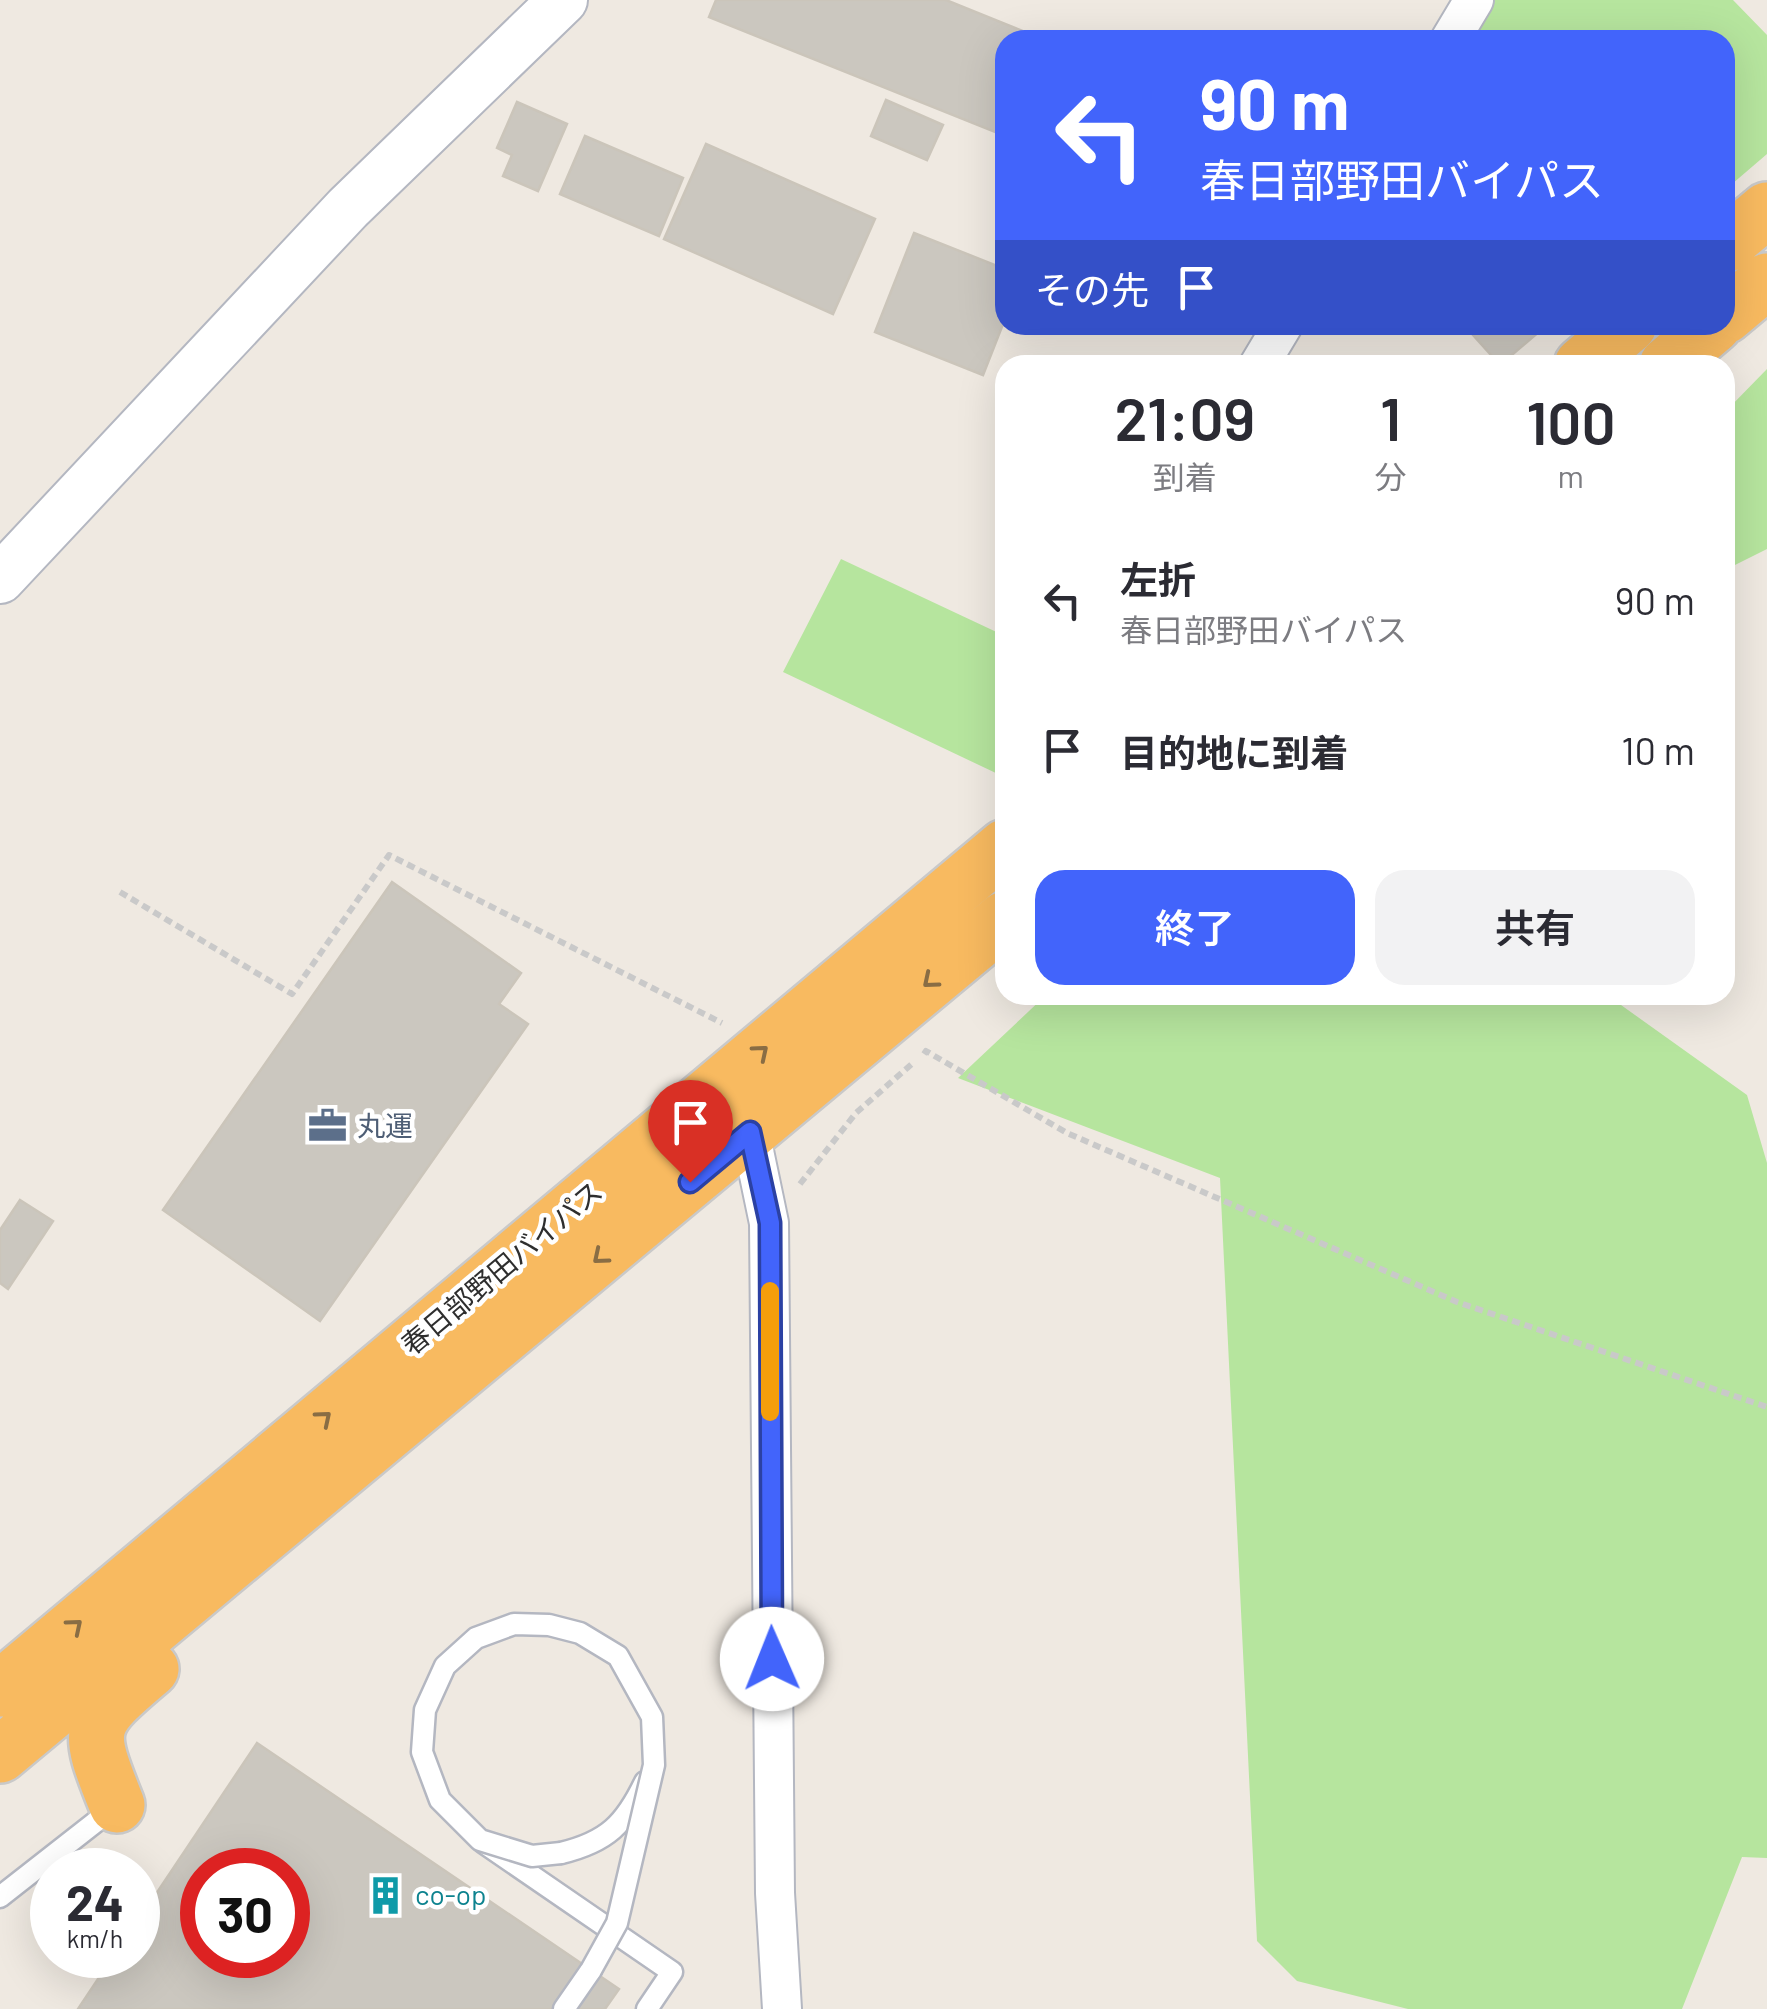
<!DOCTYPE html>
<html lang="ja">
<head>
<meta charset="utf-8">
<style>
  :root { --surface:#fff; --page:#f2f2f3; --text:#2b2b33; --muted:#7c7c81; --accent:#4264fb }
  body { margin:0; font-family:Barlow,"Noto Sans JP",sans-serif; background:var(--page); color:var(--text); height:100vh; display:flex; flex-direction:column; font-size:38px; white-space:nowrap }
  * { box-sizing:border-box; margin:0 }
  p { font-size:32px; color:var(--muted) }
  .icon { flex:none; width:55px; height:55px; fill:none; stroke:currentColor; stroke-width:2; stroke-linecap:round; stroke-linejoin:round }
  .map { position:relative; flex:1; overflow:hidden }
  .sheet { position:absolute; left:995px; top:355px; width:740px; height:650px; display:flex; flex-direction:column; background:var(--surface); border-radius:30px; box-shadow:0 10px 40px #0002 }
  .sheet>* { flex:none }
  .top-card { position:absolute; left:995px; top:30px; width:740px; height:305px; border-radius:30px; box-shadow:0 10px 40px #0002; background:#4264fb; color:#fff; overflow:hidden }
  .speed { position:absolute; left:30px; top:1848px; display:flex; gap:20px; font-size:50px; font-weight:700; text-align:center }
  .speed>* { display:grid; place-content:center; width:130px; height:130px; border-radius:50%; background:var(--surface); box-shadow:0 10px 40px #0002; line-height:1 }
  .speed small { font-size:25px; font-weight:400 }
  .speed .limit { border:15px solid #d22; background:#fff; color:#111 }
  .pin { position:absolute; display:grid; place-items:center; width:85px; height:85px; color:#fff; margin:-102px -42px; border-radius:50% 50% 50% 0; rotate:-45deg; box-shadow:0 0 10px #0007 }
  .pin .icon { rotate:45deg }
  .me { position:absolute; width:110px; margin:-55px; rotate:359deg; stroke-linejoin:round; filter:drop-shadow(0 0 8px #0008) }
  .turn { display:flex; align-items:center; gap:35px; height:210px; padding:0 40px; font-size:45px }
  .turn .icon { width:130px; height:130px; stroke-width:2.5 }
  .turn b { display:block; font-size:70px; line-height:85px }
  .then { display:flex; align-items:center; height:95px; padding:0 40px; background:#0003; gap:20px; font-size:38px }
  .eta { display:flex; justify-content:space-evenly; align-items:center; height:170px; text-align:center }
  .eta b { font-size:60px; font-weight:600; line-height:70px }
  .button { display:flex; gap:20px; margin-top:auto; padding:20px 40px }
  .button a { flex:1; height:115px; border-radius:30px; background:var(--accent); color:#fff; font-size:40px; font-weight:600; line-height:115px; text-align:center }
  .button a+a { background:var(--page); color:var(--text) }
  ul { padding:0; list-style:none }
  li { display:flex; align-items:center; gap:30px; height:150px; padding:0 40px }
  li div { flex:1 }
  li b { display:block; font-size:38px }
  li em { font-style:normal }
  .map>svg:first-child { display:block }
  .green { fill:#b6e59e }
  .building { fill:#cbc7bf; stroke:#cbc5ba; stroke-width:2.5; fill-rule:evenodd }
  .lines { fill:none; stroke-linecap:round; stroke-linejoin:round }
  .service-casing { stroke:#b4b7c1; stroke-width:25 }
  .minor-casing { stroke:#b4b7c1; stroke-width:42 }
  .tertiary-casing { stroke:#b4b7c1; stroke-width:52 }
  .trunk-casing { stroke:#c9c9c9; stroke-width:60 }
  .path { stroke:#c9c9c9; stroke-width:6; stroke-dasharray:8 5; stroke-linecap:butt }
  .service { stroke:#fff; stroke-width:20 }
  .minor { stroke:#fff; stroke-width:38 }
  .tertiary { stroke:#fff; stroke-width:48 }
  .trunk { stroke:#f8ba60; stroke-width:55 }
  .service-bridge-casing { stroke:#b4b7c1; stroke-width:25; stroke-linecap:butt }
  .service-bridge { stroke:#fff; stroke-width:20 }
  .oneway { stroke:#896d44 }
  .route-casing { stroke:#2b41a3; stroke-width:25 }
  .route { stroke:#4264fb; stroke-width:18 }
  .slow { stroke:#f59e0b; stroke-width:18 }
  .labels { text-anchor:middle; stroke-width:9; stroke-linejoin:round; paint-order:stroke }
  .service-label { font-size:28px; fill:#4e5e75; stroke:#fff; text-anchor:start }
  .street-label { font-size:28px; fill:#2e2e2e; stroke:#fff }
  .culture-label { font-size:28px; fill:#0d838f; stroke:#fff; text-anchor:start }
</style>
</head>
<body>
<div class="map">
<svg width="1767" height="2009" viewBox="0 0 1767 2009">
  <rect width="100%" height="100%" fill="#efe9e1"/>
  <path class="green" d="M 1491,0 L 1733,0 L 1767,35 L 1767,154 L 1725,190 L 1725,40 L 1466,40 Z
    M 1767,369 L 1767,549 L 1725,570 L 1725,412 Z
    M 841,559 L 1005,636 L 1005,766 L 1000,775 L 783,672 Z
    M 1046,995 L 1607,995 L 1747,1095 L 1767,1163 L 1767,1858 L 1742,1857 L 1682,2009 L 1408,2009 L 1297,1981 L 1257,1941 L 1220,1178 L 958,1078 Z"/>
  <path class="building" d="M 716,0 L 946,0 L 1045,40 L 1005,40 L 1005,136 L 709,17 Z
    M 886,100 L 943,125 L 927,160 L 871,136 Z
    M 517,102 L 567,124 L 538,191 L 503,176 L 512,155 L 497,148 Z
    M 585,136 L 683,178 L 659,236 L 560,194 Z
    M 706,144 L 875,219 L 833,314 L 664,239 Z
    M 914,233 L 1005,269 L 1005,319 L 983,375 L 875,332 Z
    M 1464,325 L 1547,325 L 1500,365 Z
    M 392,882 L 521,973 L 499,1004 L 528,1024 L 320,1321 L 163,1210 Z
    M 20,1200 L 53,1221 L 8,1289 L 0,1283 L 0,1230 Z
    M 257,1743 L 619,1989 L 605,2009 L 78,2009 L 114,1955 L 138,1955 L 138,1921 ZM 202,1870 L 288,1870 L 288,1955 L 202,1955 Z"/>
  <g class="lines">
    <defs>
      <path id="service" d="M 484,1843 L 672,1972 L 647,2009
        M 561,1853 C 607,1842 625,1824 645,1782
        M 0,1897 L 116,1806
        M 564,2009 L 591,1970"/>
      <path id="minor" d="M 1450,40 L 1474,0
        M 1259,365 L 1283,325
        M 750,1132 L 769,1223 L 775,1893 L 782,2009"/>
      <path id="tertiary" d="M 0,579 L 348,208 L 563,0"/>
      <path id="trunk" d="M 1725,245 L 1767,210
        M 1725,316 L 1767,281
        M 1582,365 L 1629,325
        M 1667,365 L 1714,325
        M 0,1689 L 1005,847
        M 0,1755 L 1005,919
        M 117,1805 C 85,1726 86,1724 151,1669"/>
    </defs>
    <use href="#service" class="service-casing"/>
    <use href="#minor" class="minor-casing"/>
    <use href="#tertiary" class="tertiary-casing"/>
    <use href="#trunk" class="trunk-casing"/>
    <path class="path" d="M 120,892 L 292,994 L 389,855 L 722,1023
      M 924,1054 L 926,1051 L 1067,1133 L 1457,1302 L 1767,1407
      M 800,1184 L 856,1113 L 914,1062"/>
    <use href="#service" class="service"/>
    <use href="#minor" class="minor"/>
    <use href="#tertiary" class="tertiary"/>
    <use href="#trunk" class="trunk"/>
    <defs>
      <path id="service-bridge" d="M 561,1853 L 532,1856 L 480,1840 L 440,1800 L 422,1752 L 425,1710 L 445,1666 L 476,1638 L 514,1624 L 549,1625 L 580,1633 L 618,1656 L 652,1717 L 654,1765 L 617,1923 L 591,1970"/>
    </defs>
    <use href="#service-bridge" class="service-bridge-casing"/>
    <use href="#service-bridge" class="service-bridge"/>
  </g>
  <defs><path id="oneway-chevron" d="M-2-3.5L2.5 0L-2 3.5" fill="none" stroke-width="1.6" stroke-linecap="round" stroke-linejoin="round" transform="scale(2.5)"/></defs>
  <g class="oneway">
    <use href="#oneway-chevron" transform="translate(930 981) rotate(140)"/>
    <use href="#oneway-chevron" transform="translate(761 1052) rotate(-40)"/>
    <use href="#oneway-chevron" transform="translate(600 1257) rotate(140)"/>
    <use href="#oneway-chevron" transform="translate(324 1418) rotate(-40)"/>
    <use href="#oneway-chevron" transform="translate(75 1626) rotate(-40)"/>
  </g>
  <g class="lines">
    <defs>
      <path id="route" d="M 690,1182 L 750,1132 L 770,1223 L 772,1659"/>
    </defs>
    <use href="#route" class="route-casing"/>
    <use href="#route" class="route"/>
    <path class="slow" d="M 770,1291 L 770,1412"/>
  </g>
  <defs>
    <symbol id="office-bare" viewBox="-9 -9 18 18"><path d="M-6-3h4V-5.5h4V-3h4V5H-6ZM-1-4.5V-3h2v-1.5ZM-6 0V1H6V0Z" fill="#5c6f8a" stroke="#fff" stroke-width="2.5" paint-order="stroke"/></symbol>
    <symbol id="building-bare" viewBox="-9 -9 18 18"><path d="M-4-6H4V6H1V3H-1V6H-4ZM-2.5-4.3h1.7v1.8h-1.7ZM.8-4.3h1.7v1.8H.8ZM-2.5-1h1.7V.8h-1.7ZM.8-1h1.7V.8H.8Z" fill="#0f9aa8" stroke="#fff" stroke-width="2.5" paint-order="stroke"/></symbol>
  </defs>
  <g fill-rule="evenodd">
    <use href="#office-bare" x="300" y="1098" width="55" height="55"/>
    <use href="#building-bare" x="358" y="1868" width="55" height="55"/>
  </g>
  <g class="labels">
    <g class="service-label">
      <text x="357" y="1136">丸運</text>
    </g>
    <g class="street-label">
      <text transform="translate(502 1268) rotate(-40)" y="10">春日部野田バイパス</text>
    </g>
    <g class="culture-label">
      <text x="415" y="1905">co-op</text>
    </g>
  </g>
</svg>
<div class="speed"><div>24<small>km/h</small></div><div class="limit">30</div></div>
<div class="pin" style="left:690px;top:1182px;background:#d93025"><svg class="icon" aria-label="arrive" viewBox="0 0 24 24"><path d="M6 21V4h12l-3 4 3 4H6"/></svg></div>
<svg class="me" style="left:772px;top:1659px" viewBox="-20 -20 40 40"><circle r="19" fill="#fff"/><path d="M0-13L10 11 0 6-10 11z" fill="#4264fb"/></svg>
<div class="top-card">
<div class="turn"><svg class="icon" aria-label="left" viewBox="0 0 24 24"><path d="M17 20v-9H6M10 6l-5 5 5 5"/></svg><div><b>90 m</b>春日部野田バイパス</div></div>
<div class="then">その先<svg class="icon" aria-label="arrive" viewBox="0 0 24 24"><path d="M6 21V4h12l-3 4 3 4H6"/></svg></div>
</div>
<section class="sheet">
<div class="eta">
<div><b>21:09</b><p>到着</p></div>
<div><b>1</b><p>分</p></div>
<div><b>100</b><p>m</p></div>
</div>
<ul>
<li><svg class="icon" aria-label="left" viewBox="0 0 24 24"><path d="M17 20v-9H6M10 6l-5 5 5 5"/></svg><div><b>左折</b><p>春日部野田バイパス</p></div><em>90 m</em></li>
<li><svg class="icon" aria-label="arrive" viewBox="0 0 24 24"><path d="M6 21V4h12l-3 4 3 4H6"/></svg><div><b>目的地に到着</b></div><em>10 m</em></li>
</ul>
<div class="button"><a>終了</a><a>共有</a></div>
</section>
</div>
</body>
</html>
